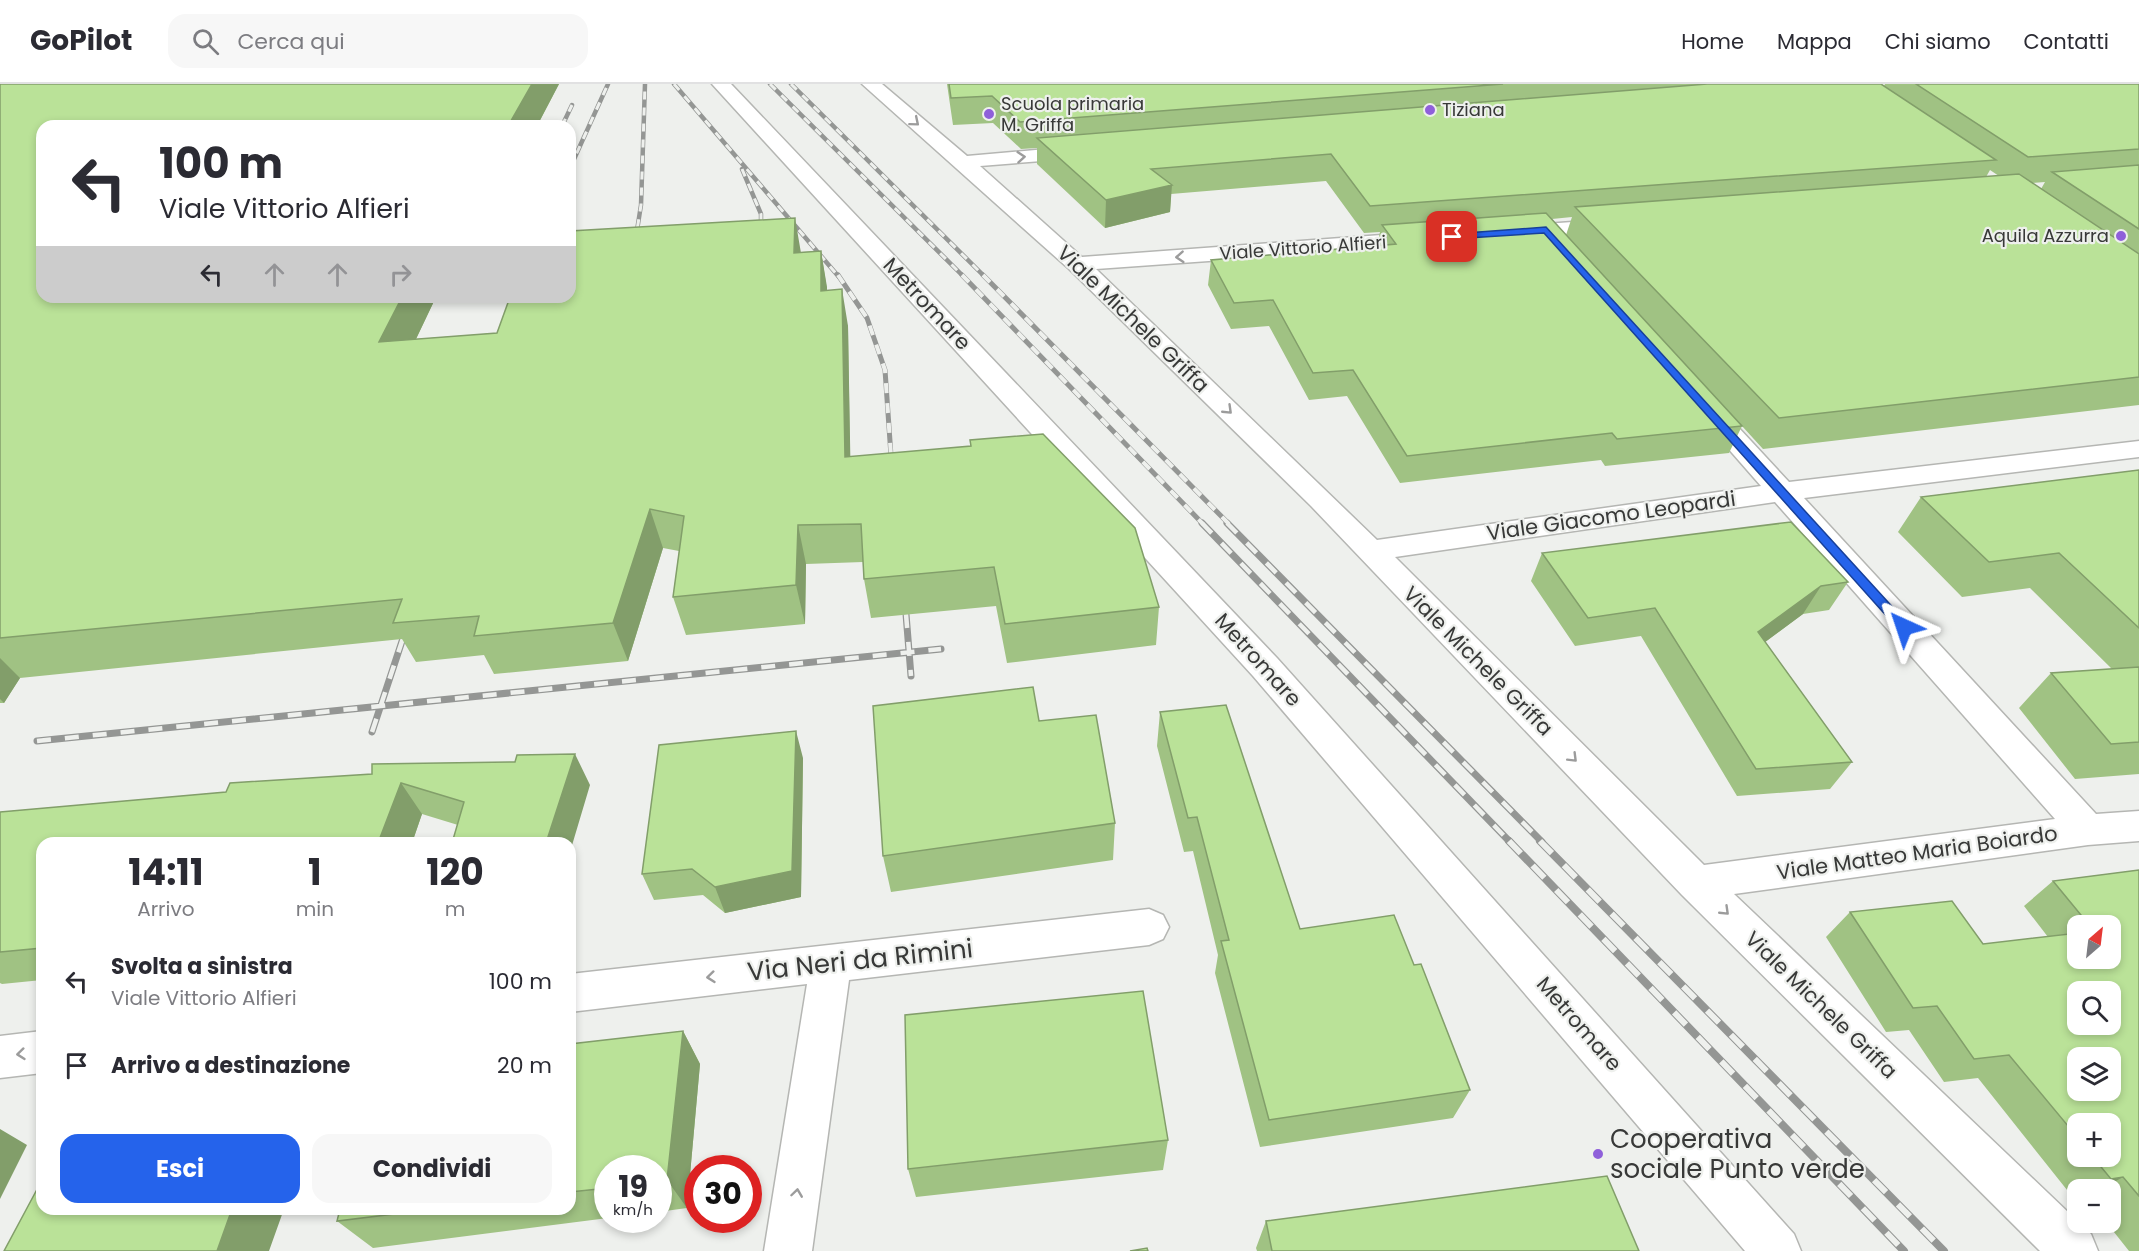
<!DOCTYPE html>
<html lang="it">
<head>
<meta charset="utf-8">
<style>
  :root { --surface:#fff; --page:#f7f7f7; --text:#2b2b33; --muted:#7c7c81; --line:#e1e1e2; --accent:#2563eb }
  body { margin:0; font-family:Poppins,sans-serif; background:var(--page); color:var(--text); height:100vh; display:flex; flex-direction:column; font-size:22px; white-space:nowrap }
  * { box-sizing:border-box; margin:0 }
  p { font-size:20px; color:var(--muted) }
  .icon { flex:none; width:33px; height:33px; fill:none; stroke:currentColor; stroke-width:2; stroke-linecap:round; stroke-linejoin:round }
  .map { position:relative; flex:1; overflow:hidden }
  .drawer { position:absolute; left:36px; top:753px; width:540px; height:378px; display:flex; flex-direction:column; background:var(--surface); border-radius:18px; box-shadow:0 3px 9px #0003 }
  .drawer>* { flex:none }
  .hud { position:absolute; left:36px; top:36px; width:540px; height:183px; border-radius:18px; box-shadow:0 3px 9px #0003; background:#fff; color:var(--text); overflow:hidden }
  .needle { width:39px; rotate:28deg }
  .buttons { position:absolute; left:2067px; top:831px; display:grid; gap:12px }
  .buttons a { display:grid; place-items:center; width:54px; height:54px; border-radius:12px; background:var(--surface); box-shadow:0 3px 9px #0003; font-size:30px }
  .speed { position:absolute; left:594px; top:1071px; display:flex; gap:12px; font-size:30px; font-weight:700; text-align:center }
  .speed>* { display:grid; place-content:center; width:78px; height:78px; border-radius:50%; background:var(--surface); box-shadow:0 3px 9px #0003; line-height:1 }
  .speed small { font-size:15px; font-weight:400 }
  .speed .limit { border:9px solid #d22; background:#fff; color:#111 }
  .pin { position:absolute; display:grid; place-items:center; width:51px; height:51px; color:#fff; margin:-26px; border-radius:12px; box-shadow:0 3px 9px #0006 }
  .me { position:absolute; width:66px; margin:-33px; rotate:318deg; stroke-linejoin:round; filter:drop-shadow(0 0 4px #0008) }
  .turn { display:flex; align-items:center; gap:21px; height:126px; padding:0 24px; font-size:27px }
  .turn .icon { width:78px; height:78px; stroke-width:2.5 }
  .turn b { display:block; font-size:42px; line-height:51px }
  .lanes { display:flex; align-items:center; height:57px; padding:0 24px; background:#0003; justify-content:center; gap:30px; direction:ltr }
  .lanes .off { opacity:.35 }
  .eta { display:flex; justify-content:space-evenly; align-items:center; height:102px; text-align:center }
  .eta b { font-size:36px; font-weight:700; line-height:42px }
  .action { display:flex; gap:12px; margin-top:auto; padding:12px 24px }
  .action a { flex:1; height:69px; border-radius:18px; background:var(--accent); color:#fff; font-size:24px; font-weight:700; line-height:69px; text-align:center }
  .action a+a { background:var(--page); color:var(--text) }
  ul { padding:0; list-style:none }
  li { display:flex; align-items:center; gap:18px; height:84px; padding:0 24px }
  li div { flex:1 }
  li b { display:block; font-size:22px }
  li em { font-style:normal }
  header { display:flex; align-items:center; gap:36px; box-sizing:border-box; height:84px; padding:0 30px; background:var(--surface); border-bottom:2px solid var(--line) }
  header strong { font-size:28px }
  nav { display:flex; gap:33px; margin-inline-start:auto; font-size:21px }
  .search { width:420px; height:54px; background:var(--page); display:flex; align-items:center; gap:15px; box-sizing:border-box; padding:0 21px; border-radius:18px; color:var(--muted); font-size:22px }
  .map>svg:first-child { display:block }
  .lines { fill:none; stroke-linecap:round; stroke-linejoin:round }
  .minor-casing { stroke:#b5b6b3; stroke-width:3 }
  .minor { fill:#fff; fill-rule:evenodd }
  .rail-far3-casing { stroke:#949694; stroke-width:4.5 }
  .rail-far2-casing { stroke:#949694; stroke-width:5 }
  .rail-far1-casing { stroke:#949694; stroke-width:7 }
  .rail-casing { stroke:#949694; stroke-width:8 }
  .rail-far3 { stroke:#eef0ed; stroke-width:3; stroke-dasharray:8; stroke-linecap:butt }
  .rail-far2 { stroke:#eef0ed; stroke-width:4; stroke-dasharray:10; stroke-linecap:butt }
  .rail-far1 { stroke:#eef0ed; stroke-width:4.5; stroke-dasharray:14; stroke-linecap:butt }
  .rail { stroke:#eef0ed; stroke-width:6; stroke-dasharray:17; stroke-linecap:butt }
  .wall { fill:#a0c283; fill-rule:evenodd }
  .shaded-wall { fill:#829e6a }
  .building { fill:#bae298; stroke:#829e6a; stroke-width:1.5; fill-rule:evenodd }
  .oneway { stroke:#9c9c9c }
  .route { fill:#2563eb; stroke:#184099; stroke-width:1.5 }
  .poi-dot { fill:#8f60da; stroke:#eef0ed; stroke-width:2 }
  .labels { text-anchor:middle; stroke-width:4.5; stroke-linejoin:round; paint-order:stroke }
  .far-poi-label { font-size:18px; fill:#383938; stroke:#eef0ed; text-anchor:start }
  .far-street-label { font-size:18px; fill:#383938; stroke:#eef0ed }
  .street-label { font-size:21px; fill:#383938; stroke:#eef0ed }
  .near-street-label { font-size:26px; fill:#383938; stroke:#eef0ed }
  .near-poi-label { font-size:26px; fill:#383938; stroke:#eef0ed; text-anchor:start }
</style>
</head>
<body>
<header>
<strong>GoPilot</strong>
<div class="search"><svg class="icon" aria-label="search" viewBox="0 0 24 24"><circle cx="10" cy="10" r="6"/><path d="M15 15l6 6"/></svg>Cerca qui</div>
<nav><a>Home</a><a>Mappa</a><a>Chi siamo</a><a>Contatti</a></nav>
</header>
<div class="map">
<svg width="2139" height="1167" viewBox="0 0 2139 1167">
  <rect width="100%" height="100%" fill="#eef0ed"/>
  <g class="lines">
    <defs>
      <path id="minor" d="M 712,0 L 731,0 L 1277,574 L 1794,1150 L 1801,1167 L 1745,1167 L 1253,592 Z
        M 862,0 L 882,0 L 967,72 L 1080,62 L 1087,64 L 1090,68 L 1087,72 L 1080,74 L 980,82 L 1082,173 L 1422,148 L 1430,150 L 1433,155 L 1430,160 L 1422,162 L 1096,185 L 1377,456 L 1761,402 L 1691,322 L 1695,316 L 1704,314 L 1713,316 L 1789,398 L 2139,357 L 2139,373 L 1804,414 L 2096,730 L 2139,727 L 2139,757 L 2088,761 L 1734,810 L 2091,1150 L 2098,1167 L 2040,1167 L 1682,811 L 1311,422 L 1069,185 ZM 1775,418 L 2055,735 L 1704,781 L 1395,473 Z
        M 1614,135 L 1622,136 L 1625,141 L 1622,146 L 1516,154 L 1508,153 L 1505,148 L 1508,143 L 1516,142 Z
        M 1149,825 L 1163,831 L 1169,843 L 1163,855 L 1149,861 L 849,896 L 812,1167 L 764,1167 L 807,900 L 570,928 L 570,890 Z
        M 42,947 L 42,989 L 0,994 L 0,952 Z"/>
    </defs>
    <use href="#minor" class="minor-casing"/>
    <use href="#minor" class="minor"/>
    <defs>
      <path id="rail-far3" d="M 674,0 L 839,193
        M 770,0 L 964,193
        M 791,0 L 985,193
        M 562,42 L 572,21
        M 570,84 L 608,0
        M 742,85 L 761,130 L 761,153
        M 635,159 L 641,121 L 645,0"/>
      <path id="rail-far2" d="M 838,191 L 867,234 L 885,286 L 892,386
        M 962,191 L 1203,440
        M 983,191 L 1229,440"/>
      <path id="rail-far1" d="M 1202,439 L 1510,758
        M 1227,439 L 1542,758
        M 906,530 L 911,592
        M 372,648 L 408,539
        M 37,657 L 941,565"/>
      <path id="rail" d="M 1509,757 L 1904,1167
        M 1540,757 L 1944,1167"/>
    </defs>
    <use href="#rail-far3" class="rail-far3-casing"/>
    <use href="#rail-far2" class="rail-far2-casing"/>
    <use href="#rail-far1" class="rail-far1-casing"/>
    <use href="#rail" class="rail-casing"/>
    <use href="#rail-far3" class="rail-far3"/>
    <use href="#rail-far2" class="rail-far2"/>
    <use href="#rail-far1" class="rail-far1"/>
    <use href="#rail" class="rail"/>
  </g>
  <path class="wall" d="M 0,0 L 559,0 L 537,42 L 42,42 L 42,213 L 436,213 L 416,255 L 497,249 L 801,168 L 821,167 L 827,206 L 848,242 L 850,373 L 971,362 L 970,356 L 1159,523 L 1156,561 L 1007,579 L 996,522 L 871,534 L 864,495 L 863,478 L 806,480 L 805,540 L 686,551 L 673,513 L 679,467 L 663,464 L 628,577 L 494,590 L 484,571 L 416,578 L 402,555 L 20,594 L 4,619 L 0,619 Z
    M 947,0 L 1881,0 L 1884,2 L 1885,0 L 2139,0 L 2139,321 L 1763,365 L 1742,342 L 1729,369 L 1605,382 L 1601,376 L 1400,399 L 1347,312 L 1309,316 L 1269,242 L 1231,245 L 1208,201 L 1211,176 L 1377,161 L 1380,148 L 1364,149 L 1326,97 L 1171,110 L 1170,128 L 1105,144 L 1037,80 L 1037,64 L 1021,65 L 993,39 L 953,41 ZM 1990,86 L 1999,92 L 1986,93 ZM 2045,98 L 2041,105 L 2032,99 ZM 1572,133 L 1566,151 L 1552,135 Z
    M 2139,386 L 2139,690 L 2075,695 L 2019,624 L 2051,589 L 2112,585 L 2030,504 L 1962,513 L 1898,448 L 1921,413 Z
    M 1542,469 L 1848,498 L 1829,526 L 1803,530 L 1765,558 L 1852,678 L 1830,705 L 1737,712 L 1641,552 L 1575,562 L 1531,497 Z
    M 1160,628 L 1300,845 L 1414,881 L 1470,1006 L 1453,1034 L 1260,1063 L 1215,889 L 1218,871 L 1193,767 L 1184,768 L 1157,662 Z
    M 1039,637 L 1115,739 L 1113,776 L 891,808 L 883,772 Z
    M 803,674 L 801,813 L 725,829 L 703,811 L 654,816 L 642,790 Z
    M 372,690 L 590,701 L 458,741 L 422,730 L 412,759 L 42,759 L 42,896 L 2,900 L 0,899 L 0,728 L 226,708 Z
    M 2139,786 L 2139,1167 L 2129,1167 L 2106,1138 L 2110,1138 L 2110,1106 L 2078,1106 L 2078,1115 L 2075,1116 L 1978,994 L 1944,998 L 1909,946 L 1886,948 L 1826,853 L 1850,828 L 1983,860 L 2048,853 L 2024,822 L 2053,797 ZM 2078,842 L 2110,842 L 2078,874 ZM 2078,1040 L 2110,1072 L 2078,1072 Z
    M 683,947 L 700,980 L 687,1124 L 658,1128 L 658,1084 L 608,1084 L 608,1134 L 373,1164 L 337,1137 L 340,1125 L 570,1125 L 570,960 Z
    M 1168,1056 L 1163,1086 L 916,1113 L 908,1085 Z
    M 1266,1137 L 1639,1167 L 1257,1167 L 1256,1164 Z"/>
  <path class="shaded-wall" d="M 532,0 L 559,0 L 537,42 L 508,42 Z
    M 1172,101 L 1170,128 L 1105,144 L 1106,116 Z
    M 795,134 L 801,169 L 794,169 Z
    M 821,167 L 827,203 L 827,243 L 821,207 Z
    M 842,205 L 848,242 L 851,411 L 845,373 Z
    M 402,213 L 436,213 L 397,295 L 379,258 Z
    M 650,425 L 663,464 L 628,577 L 613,539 Z
    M 798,441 L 806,480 L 805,540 L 796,501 Z
    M 1821,502 L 1803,530 L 1741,576 L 1758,548 Z
    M 0,574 L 20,594 L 4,619 L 0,615 Z
    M 796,647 L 803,674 L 801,813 L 725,829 L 715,803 Z
    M 575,670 L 590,701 L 570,768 L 570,759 L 546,759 Z
    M 401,699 L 422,730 L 412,759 L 378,759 Z
    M 683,947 L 700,980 L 687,1124 L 667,1096 Z
    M 0,1045 L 27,1061 L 0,1115 Z
    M 2123,1093 L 2100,1106 L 2093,1106 L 2111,1095 Z
    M 232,1125 L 284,1125 L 269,1167 L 217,1167 Z"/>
  <path class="building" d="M 0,0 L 532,0 L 508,42 L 42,42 L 42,213 L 402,213 L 379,258 L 497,249 L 510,213 L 570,213 L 570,147 L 795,134 L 794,169 L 821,167 L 821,207 L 842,205 L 845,373 L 971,362 L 970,356 L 1043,350 L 1135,444 L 1159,523 L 1005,540 L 994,483 L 864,495 L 861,440 L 798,441 L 796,501 L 673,513 L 684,432 L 650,425 L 613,539 L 474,552 L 479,532 L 393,539 L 402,515 L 0,554 Z
    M 949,0 L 1503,0 L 1020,38 L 992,12 L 951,14 Z
    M 1707,0 L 1881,0 L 1996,76 L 1370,122 L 1331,70 L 1151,85 L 1172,101 L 1106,116 L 1037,54 Z
    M 1916,0 L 2139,0 L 2139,65 L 2028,73 Z
    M 2139,81 L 2139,145 L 2052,88 Z
    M 2019,90 L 2139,170 L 2139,293 L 1779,334 L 1575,123 Z
    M 1546,129 L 1742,342 L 1617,355 L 1612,349 L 1407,372 L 1353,286 L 1313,289 L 1273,216 L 1234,219 L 1211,176 L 1396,160 L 1382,141 Z
    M 2139,386 L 2139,544 L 2059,469 L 1989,478 L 1921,413 Z
    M 1791,438 L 1848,498 L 1821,502 L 1758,548 L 1852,678 L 1756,685 L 1655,524 L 1588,534 L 1542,469 Z
    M 2139,583 L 2139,658 L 2111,660 L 2051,589 Z
    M 1033,603 L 1039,637 L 1096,631 L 1115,739 L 883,772 L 873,622 Z
    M 1226,621 L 1300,845 L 1394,831 L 1414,881 L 1421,880 L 1470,1006 L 1269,1036 L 1221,857 L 1229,856 L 1197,733 L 1188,734 L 1160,628 Z
    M 796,647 L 792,787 L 715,803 L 692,785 L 642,790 L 659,661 Z
    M 575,670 L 546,759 L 452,759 L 464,718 L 401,699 L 378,759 L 42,759 L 42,864 L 0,868 L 0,728 L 226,708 L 230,699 L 372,690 L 372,680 L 515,678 L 517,671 Z
    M 2139,786 L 2139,1112 L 2123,1093 L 2111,1095 L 2092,1072 L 2110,1072 L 2110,1040 L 2078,1040 L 2078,1054 L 2009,971 L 1974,975 L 1937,922 L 1913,924 L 1850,828 L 1952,817 L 1983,860 L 2078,849 L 2078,874 L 2110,874 L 2110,842 L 2090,842 L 2053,797 ZM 2078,908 L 2110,908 L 2110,940 L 2078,940 ZM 2078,974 L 2110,974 L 2110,1006 L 2078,1006 Z
    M 1143,907 L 1168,1056 L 908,1085 L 905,931 Z
    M 683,947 L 667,1096 L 658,1097 L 658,1084 L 608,1084 L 608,1104 L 570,1108 L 570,960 Z
    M 1607,1092 L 1639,1167 L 1272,1167 L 1266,1137 Z
    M 42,1096 L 42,1125 L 232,1125 L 217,1167 L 4,1167 Z
    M 340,1125 L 435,1125 L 337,1137 Z
    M 1147,1164 L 1148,1167 L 1130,1167 Z"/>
  <defs><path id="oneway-chevron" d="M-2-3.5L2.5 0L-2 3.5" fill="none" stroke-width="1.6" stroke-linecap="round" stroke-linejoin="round" transform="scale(1.5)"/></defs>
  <g class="oneway">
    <use href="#oneway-chevron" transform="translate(915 38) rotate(40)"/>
    <use href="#oneway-chevron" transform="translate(1021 73) rotate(-5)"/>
    <use href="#oneway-chevron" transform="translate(1180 173) rotate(176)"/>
    <use href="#oneway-chevron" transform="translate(1228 326) rotate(44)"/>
    <use href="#oneway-chevron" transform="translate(1573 674) rotate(45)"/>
    <use href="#oneway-chevron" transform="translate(1725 827) rotate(44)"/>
    <use href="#oneway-chevron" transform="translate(711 893) rotate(174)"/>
    <use href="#oneway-chevron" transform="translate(21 970) rotate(174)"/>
    <use href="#oneway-chevron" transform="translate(797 1109) rotate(-82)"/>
  </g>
  <path class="route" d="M 1546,143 L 1908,540 L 1910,543 L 1908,546 L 1899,546 L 1544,149 L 1452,155 L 1448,153 L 1452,150 Z"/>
  <g class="poi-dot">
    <circle cx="1430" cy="26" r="6"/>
    <circle cx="989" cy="30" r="6"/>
    <circle cx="2121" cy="152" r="6"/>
    <circle cx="1598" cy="1070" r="6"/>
  </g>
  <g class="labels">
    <g class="far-poi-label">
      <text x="1001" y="26">Scuola primaria<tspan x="1001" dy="21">M. Griffa</tspan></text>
      <text x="1442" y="32">Tiziana</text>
      <text x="2109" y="158" text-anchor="end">Aquila Azzurra</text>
    </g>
    <g class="far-street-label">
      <text transform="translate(1303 164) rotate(-4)" y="6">Viale Vittorio Alfieri</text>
    </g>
    <g class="street-label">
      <text transform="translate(927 220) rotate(47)" y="7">Metromare</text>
      <text transform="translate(1133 235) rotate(44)" y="7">Viale Michele Griffa</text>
      <text transform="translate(1611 432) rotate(-8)" y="7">Viale Giacomo Leopardi</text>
      <text transform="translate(1258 576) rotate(48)" y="7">Metromare</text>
      <text transform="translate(1478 577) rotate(45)" y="7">Viale Michele Griffa</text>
      <text transform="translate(1917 769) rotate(-8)" y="7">Viale Matteo Maria Boiardo</text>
      <text transform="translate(1821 921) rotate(44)" y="7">Viale Michele Griffa</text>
      <text transform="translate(1579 940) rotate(49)" y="7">Metromare</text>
    </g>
    <g class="near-street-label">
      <text transform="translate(860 876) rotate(-6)" y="9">Via Neri da Rimini</text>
    </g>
    <g class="near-poi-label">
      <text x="1610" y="1064">Cooperativa<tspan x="1610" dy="30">sociale Punto verde</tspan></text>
    </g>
  </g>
</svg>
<div class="buttons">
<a><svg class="needle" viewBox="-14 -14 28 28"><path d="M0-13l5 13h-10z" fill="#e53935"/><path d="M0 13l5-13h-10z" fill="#7c7c81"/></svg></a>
<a><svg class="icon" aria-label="search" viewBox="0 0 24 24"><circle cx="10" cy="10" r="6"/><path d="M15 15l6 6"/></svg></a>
<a><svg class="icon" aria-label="layers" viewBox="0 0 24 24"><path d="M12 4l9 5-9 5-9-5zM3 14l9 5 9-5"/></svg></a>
<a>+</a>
<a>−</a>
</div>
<div class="speed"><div>19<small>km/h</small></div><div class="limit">30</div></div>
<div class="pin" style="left:1452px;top:153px;background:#d93025"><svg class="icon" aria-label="arrive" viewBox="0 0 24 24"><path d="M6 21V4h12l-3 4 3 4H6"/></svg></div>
<svg class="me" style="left:1904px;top:543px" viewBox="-20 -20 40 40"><path d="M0-17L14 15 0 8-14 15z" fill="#2563eb" stroke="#fff" stroke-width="4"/></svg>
<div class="hud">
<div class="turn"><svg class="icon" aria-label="left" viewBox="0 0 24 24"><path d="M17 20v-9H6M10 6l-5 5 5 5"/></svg><div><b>100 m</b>Viale Vittorio Alfieri</div></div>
<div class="lanes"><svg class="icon" aria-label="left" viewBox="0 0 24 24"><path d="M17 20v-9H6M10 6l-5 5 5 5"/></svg><svg class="icon off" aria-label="ahead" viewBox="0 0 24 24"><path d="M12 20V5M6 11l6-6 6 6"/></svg><svg class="icon off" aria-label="ahead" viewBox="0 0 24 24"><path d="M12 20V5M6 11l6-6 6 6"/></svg><svg class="icon off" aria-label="right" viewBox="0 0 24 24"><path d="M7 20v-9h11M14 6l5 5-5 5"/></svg></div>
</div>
<section class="drawer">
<div class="eta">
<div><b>14:11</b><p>Arrivo</p></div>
<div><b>1</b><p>min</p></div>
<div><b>120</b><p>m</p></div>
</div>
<ul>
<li><svg class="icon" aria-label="left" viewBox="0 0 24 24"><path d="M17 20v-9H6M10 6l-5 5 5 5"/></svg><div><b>Svolta a sinistra</b><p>Viale Vittorio Alfieri</p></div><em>100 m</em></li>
<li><svg class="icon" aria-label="arrive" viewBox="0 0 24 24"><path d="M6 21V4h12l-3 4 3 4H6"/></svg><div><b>Arrivo a destinazione</b></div><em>20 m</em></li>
</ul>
<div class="action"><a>Esci</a><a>Condividi</a></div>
</section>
</div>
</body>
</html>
